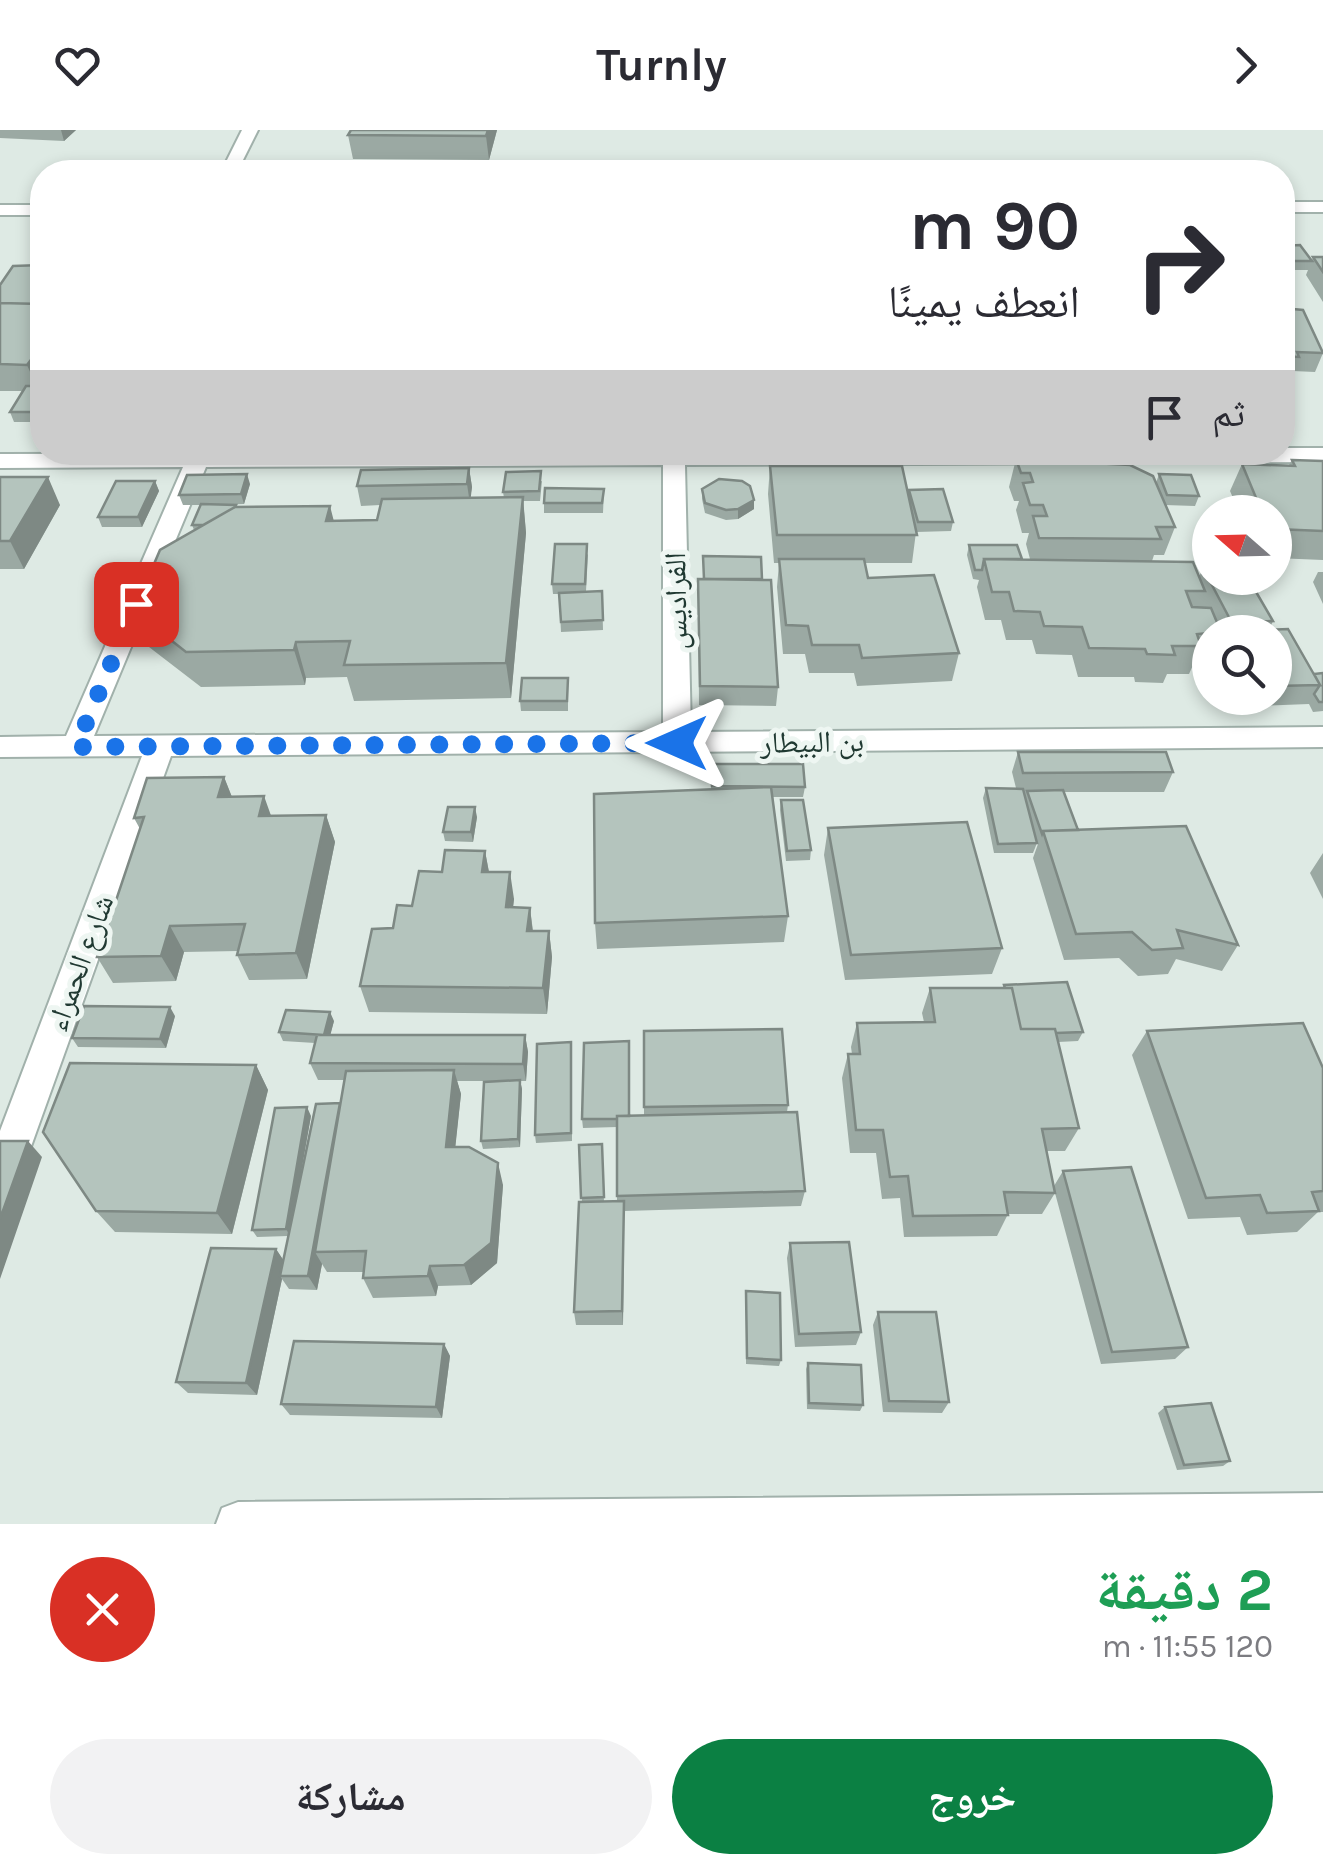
<!DOCTYPE html>
<html lang="ar">
<head>
<meta charset="utf-8">
<style>
  :root { --surface:#fff; --page:#f2f2f3; --text:#2b2b33; --muted:#7c7c81; --accent:#0b8043 }
  body { margin:0; font-family:Karla,"Noto Naskh Arabic",sans-serif; background:var(--page); color:var(--text); direction:rtl; height:100vh; display:flex; flex-direction:column; font-size:38px; white-space:nowrap }
  * { box-sizing:border-box; margin:0 }
  p { font-size:32px; color:var(--muted) }
  .icon { flex:none; width:55px; height:55px; fill:none; stroke:currentColor; stroke-width:2; stroke-linecap:round; stroke-linejoin:round }
  .map { position:relative; height:1394px; overflow:hidden; direction:ltr }
  .drawer { display:flex; flex-direction:column; background:var(--surface); flex:1 }
  .drawer>* { flex:none }
  .banner { position:absolute; left:30px; top:30px; width:1265px; height:305px; border-radius:40px; box-shadow:0 5px 15px #0003; direction:rtl; background:#fff; color:var(--text); overflow:hidden }
  .needle { width:65px; rotate:290deg }
  .fabs { position:absolute; left:1192px; top:365px; display:grid; gap:20px }
  .fabs a { display:grid; place-items:center; width:100px; height:100px; border-radius:50%; background:var(--surface); box-shadow:0 5px 15px #0003; font-size:50px }
  .pin { position:absolute; display:grid; place-items:center; width:85px; height:85px; color:#fff; margin:-42px; border-radius:20px; box-shadow:0 5px 15px #0006 }
  .me { position:absolute; width:110px; margin:-55px; rotate:270deg; stroke-linejoin:round; filter:drop-shadow(0 0 8px #0008) }
  .turn { display:flex; align-items:center; gap:35px; height:210px; padding:0 50px; font-size:45px }
  .turn .icon { width:130px; height:130px; stroke-width:2.5 }
  .turn b { display:block; font-size:70px; line-height:85px }
  .then { display:flex; align-items:center; height:95px; padding:0 50px; background:#0003; gap:20px; font-size:38px }
  .round { display:grid; place-items:center; flex:none; width:105px; height:105px; border-radius:52px; background:var(--page) }
  .headline { display:flex; align-items:center; justify-content:space-between; height:170px; padding:0 50px }
  h1 { font-size:60px; font-weight:700; line-height:75px; color:#1e9e55 }
  .button { display:flex; gap:20px; margin-top:auto; padding:20px 50px }
  .button a { flex:1; height:115px; border-radius:60px; background:var(--accent); color:#fff; font-size:40px; font-weight:700; line-height:115px; text-align:center }
  .button a+a { background:var(--page); color:var(--text) }
  header { display:flex; justify-content:space-between; align-items:center; height:130px; padding:0 50px; background:var(--surface); font-size:45px; font-weight:700 }
  .map>svg:first-child { display:block }
  .lines { fill:none; stroke-linecap:round; stroke-linejoin:round }
  .minor-casing { stroke:#a1b1ab; stroke-width:4 }
  .minor { fill:#fff; fill-rule:evenodd }
  .wall { fill:#9ba9a3 }
  .shaded-wall { fill:#7e8984 }
  .building { fill:#b4c4bd; stroke:#7e8984; stroke-width:2.5 }
  .route { stroke:#1a73e8; stroke-width:18; stroke-dasharray:0 32.4 }
  .labels { text-anchor:middle; stroke-width:10; stroke-linejoin:round; paint-order:stroke }
  .street-label { font-size:30px; fill:#203932; stroke:#eef6f2 }
</style>
</head>
<body>
<header><svg class="icon" aria-label="forward" viewBox="0 0 24 24"><path d="M9 5l7 7-7 7"/></svg>Turnly<svg class="icon" aria-label="heart" viewBox="0 0 24 24"><path d="M12 20l-8-8c-3-5 5-10 8-4 3-6 11-1 8 4z"/></svg></header>
<div class="map">
<svg width="1323" height="1394" viewBox="0 0 1323 1394">
  <rect width="100%" height="100%" fill="#deeae4"/>
  <g class="lines">
    <defs>
      <path id="minor" d="M 242,0 L 258,0 L 237,42 L 221,42 Z
        M 1282,72 L 1323,72 L 1323,82 L 1282,82 Z
        M 0,75 L 42,75 L 42,85 L 0,85 Z
        M 1282,318 L 1323,318 L 1323,332 L 685,335 L 691,602 L 1323,597 L 1323,617 L 171,626 L 19,1050 L 13,1063 L 0,1068 L 0,1001 L 142,626 L 0,627 L 0,607 L 66,606 L 183,337 L 0,338 L 0,324 L 1282,322 ZM 663,335 L 663,602 L 94,606 L 206,337 Z
        M 1323,1363 L 1323,1394 L 216,1394 L 222,1378 L 238,1372 Z"/>
    </defs>
    <use href="#minor" class="minor-casing"/>
    <use href="#minor" class="minor"/>
  </g>
  <path class="wall" d="M 0,0 L 76,0 L 64,11 L 0,8 Z
    M 351,0 L 497,0 L 489,30 L 353,29 L 348,5 Z
    M 1282,116 L 1312,130 L 1313,127 L 1323,127 L 1323,172 L 1306,145 L 1308,140 L 1286,140 L 1282,136 Z
    M 42,135 L 42,292 L 14,292 L 10,282 L 22,261 L 0,261 L 0,155 Z
    M 1282,178 L 1323,223 L 1315,242 L 1293,241 L 1291,245 L 1282,245 Z
    M 1016,329 L 1130,335 L 1153,346 L 1156,353 L 1159,344 L 1191,345 L 1199,366 L 1195,376 L 1165,375 L 1175,397 L 1164,425 L 1154,425 L 1152,431 L 1193,432 L 1199,447 L 1203,438 L 1210,438 L 1210,448 L 1263,448 L 1262,450 L 1250,450 L 1273,491 L 1269,500 L 1288,499 L 1314,544 L 1323,543 L 1323,581 L 1313,582 L 1309,574 L 1253,576 L 1249,568 L 1275,568 L 1275,502 L 1210,502 L 1209,533 L 1194,533 L 1189,544 L 1167,544 L 1163,553 L 1135,552 L 1134,547 L 1078,547 L 1072,525 L 1036,524 L 1032,510 L 1006,510 L 1001,490 L 985,490 L 977,457 L 979,450 L 973,449 L 967,425 L 969,415 L 1017,415 L 1022,429 L 1030,429 L 1026,414 L 1029,403 L 1022,403 L 1016,380 L 1019,371 L 1014,371 L 1009,357 Z
    M 1292,330 L 1323,331 L 1323,430 L 1275,428 L 1275,382 L 1239,382 L 1230,361 L 1242,334 L 1289,335 Z
    M 770,336 L 908,364 L 909,360 L 953,392 L 951,401 L 916,402 L 912,433 L 865,433 L 868,448 L 959,523 L 952,551 L 857,556 L 854,543 L 809,543 L 805,524 L 783,524 L 777,457 L 779,433 L 774,433 L 768,364 Z
    M 469,338 L 472,357 L 470,368 L 504,368 L 503,362 L 542,351 L 540,371 L 523,371 L 526,403 L 511,568 L 354,571 L 347,547 L 306,548 L 305,555 L 201,557 L 149,517 L 134,481 L 194,400 L 192,395 L 201,375 L 183,375 L 179,365 L 250,354 L 244,374 L 215,375 L 334,391 L 377,390 L 380,375 L 361,376 L 357,356 Z
    M 0,347 L 60,375 L 24,439 L 0,439 Z
    M 155,351 L 159,361 L 142,397 L 102,397 L 98,387 Z
    M 604,359 L 603,383 L 544,383 L 544,373 Z
    M 702,359 L 754,370 L 754,379 L 738,389 L 726,390 L 705,383 L 702,369 Z
    M 588,424 L 586,461 L 602,461 L 603,500 L 561,502 L 559,464 L 553,464 L 552,454 Z
    M 1318,442 L 1323,442 L 1323,474 L 1313,452 Z
    M 698,449 L 762,450 L 778,557 L 776,576 L 699,575 Z
    M 568,548 L 568,581 L 521,581 L 520,571 Z
    M 1018,622 L 1173,642 L 1164,662 L 1064,662 L 1078,700 L 1238,815 L 1222,841 L 1176,829 L 1168,844 L 1138,846 L 1119,828 L 1064,830 L 1033,728 L 1038,714 L 1032,697 L 1037,713 L 1033,723 L 994,723 L 983,668 L 986,658 L 1016,658 L 1012,642 Z
    M 711,634 L 805,657 L 803,667 L 773,667 L 788,786 L 784,812 L 597,819 L 595,793 L 711,659 Z
    M 224,647 L 232,667 L 271,685 L 326,685 L 335,712 L 307,849 L 249,850 L 237,825 L 238,821 L 184,822 L 176,851 L 113,853 L 97,827 L 140,699 L 134,688 Z
    M 781,670 L 811,720 L 810,730 L 786,731 L 780,680 Z
    M 477,687 L 473,712 L 445,711 L 443,702 Z
    M 828,698 L 1002,818 L 992,844 L 845,850 L 824,725 Z
    M 485,721 L 489,742 L 514,769 L 513,777 L 530,778 L 533,801 L 549,801 L 552,827 L 547,884 L 369,882 L 360,856 L 393,798 L 442,742 Z
    M 1323,723 L 1323,769 L 1310,743 Z
    M 1004,855 L 1083,902 L 1078,911 L 1058,912 L 1079,998 L 1065,1021 L 1047,1021 L 1054,1056 L 1063,1041 L 1188,1217 L 1175,1229 L 1101,1234 L 1055,1063 L 1042,1084 L 1008,1084 L 997,1106 L 904,1107 L 900,1068 L 882,1069 L 876,1023 L 850,1023 L 842,948 L 848,924 L 852,924 L 851,917 L 857,893 L 924,892 L 922,883 L 930,858 L 1003,858 Z
    M 175,886 L 166,918 L 78,917 L 72,908 Z
    M 334,891 L 330,905 L 525,905 L 528,922 L 526,951 L 520,951 L 522,959 L 520,1017 L 483,1019 L 481,1011 L 510,951 L 457,951 L 461,964 L 455,1017 L 503,1055 L 497,1133 L 471,1155 L 438,1156 L 436,1166 L 373,1168 L 363,1148 L 364,1142 L 327,1142 L 322,1134 L 317,1160 L 289,1159 L 282,1149 L 257,1265 L 188,1263 L 176,1252 L 276,1119 L 283,1130 L 288,1106 L 257,1107 L 252,1100 L 311,986 L 298,1057 L 340,973 L 344,950 L 318,950 L 310,933 L 315,913 L 283,911 L 279,902 Z
    M 644,901 L 788,975 L 787,982 L 805,1061 L 801,1076 L 624,1081 L 623,1195 L 576,1195 L 574,1182 L 582,1072 L 579,1015 L 602,1014 L 604,1072 L 617,1072 L 617,997 L 583,998 L 582,989 L 644,985 Z
    M 1147,901 L 1323,938 L 1323,1082 L 1318,1082 L 1297,1102 L 1247,1105 L 1240,1087 L 1188,1089 L 1132,925 Z
    M 572,921 L 572,1011 L 536,1013 L 535,1005 Z
    M 256,935 L 268,960 L 232,1104 L 115,1102 L 96,1081 Z
    M 790,1113 L 861,1202 L 856,1215 L 795,1217 L 787,1128 Z
    M 746,1161 L 781,1230 L 779,1236 L 746,1234 Z
    M 878,1182 L 949,1272 L 942,1283 L 883,1282 L 873,1195 Z
    M 444,1214 L 450,1226 L 442,1288 L 290,1285 L 281,1274 Z
    M 808,1233 L 863,1275 L 860,1281 L 807,1279 L 806,1239 Z
    M 1165,1277 L 1230,1331 L 1223,1336 L 1177,1340 L 1158,1283 Z"/>
  <path class="shaded-wall" d="M 61,0 L 76,0 L 64,11 Z
    M 488,0 L 497,0 L 489,30 L 486,6 Z
    M 42,215 L 42,257 L 39,262 L 27,235 Z
    M 469,338 L 472,357 L 470,374 L 467,354 Z
    M 247,344 L 250,354 L 244,374 L 241,364 Z
    M 48,347 L 60,375 L 24,439 L 10,411 Z
    M 155,351 L 159,361 L 142,397 L 138,387 Z
    M 523,367 L 526,403 L 511,568 L 506,533 Z
    M 754,370 L 754,379 L 738,389 L 738,379 Z
    M 330,376 L 339,411 L 326,391 Z
    M 296,512 L 306,548 L 305,555 L 294,520 Z
    M 224,647 L 235,675 L 218,667 Z
    M 264,666 L 274,694 L 259,686 Z
    M 475,677 L 477,687 L 473,712 L 471,702 Z
    M 326,685 L 335,712 L 307,849 L 296,823 Z
    M 485,721 L 490,748 L 482,742 Z
    M 510,742 L 514,769 L 510,803 L 506,777 Z
    M 530,778 L 533,804 L 527,801 Z
    M 170,796 L 184,822 L 176,851 L 161,826 Z
    M 549,801 L 552,827 L 547,884 L 543,858 Z
    M 170,877 L 175,886 L 166,918 L 160,909 Z
    M 330,882 L 334,891 L 328,914 L 324,905 Z
    M 525,905 L 528,922 L 526,951 L 523,934 Z
    M 256,935 L 268,960 L 232,1104 L 217,1083 Z
    M 454,940 L 461,964 L 453,1039 L 446,1017 Z
    M 520,950 L 522,959 L 520,1017 L 518,1009 Z
    M 341,973 L 315,1122 L 322,1134 L 317,1160 L 308,1146 Z
    M 307,977 L 311,986 L 290,1106 L 286,1099 Z
    M 28,1011 L 42,1027 L 0,1149 L 0,1089 Z
    M 498,1033 L 503,1055 L 497,1133 L 471,1155 L 464,1135 Z
    M 624,1071 L 624,1086 L 623,1195 L 622,1181 Z
    M 276,1119 L 286,1134 L 280,1146 L 282,1149 L 257,1265 L 246,1253 Z
    M 430,1136 L 438,1156 L 436,1166 L 428,1146 Z
    M 444,1214 L 450,1226 L 442,1288 L 436,1277 Z"/>
  <path class="building" d="M 351,0 L 488,0 L 486,6 L 348,5 Z
    M 1300,115 L 1312,131 L 1290,131 L 1282,122 L 1282,116 Z
    M 1313,127 L 1323,127 L 1323,142 Z
    M 42,135 L 42,174 L 0,173 L 0,155 L 13,136 Z
    M 0,173 L 42,174 L 42,215 L 27,235 L 0,234 Z
    M 1282,178 L 1303,180 L 1323,223 L 1297,222 L 1299,227 L 1282,226 Z
    M 26,256 L 42,256 L 42,282 L 10,282 Z
    M 1016,329 L 1130,335 L 1153,346 L 1175,397 L 1156,397 L 1161,409 L 1039,408 L 1033,386 L 1047,386 L 1043,375 L 1030,375 L 1023,353 L 1033,352 L 1030,343 L 1021,343 Z
    M 1292,330 L 1323,331 L 1323,401 L 1275,399 L 1275,382 L 1268,382 L 1265,375 L 1259,375 L 1242,334 L 1295,336 Z
    M 770,336 L 902,336 L 917,405 L 777,405 Z
    M 469,338 L 467,354 L 357,356 L 361,340 Z
    M 541,341 L 539,361 L 503,362 L 506,342 Z
    M 247,344 L 241,364 L 179,365 L 187,345 Z
    M 1159,344 L 1191,345 L 1199,366 L 1167,365 Z
    M 0,347 L 48,347 L 10,411 L 0,411 Z
    M 719,349 L 742,351 L 750,356 L 754,370 L 738,379 L 726,380 L 705,373 L 702,359 Z
    M 116,351 L 155,351 L 138,387 L 98,387 Z
    M 545,358 L 604,359 L 602,373 L 544,373 Z
    M 943,359 L 953,392 L 918,392 L 909,360 Z
    M 523,367 L 506,533 L 344,535 L 350,511 L 296,512 L 294,520 L 186,522 L 134,481 L 160,420 L 235,377 L 330,376 L 326,391 L 377,390 L 382,369 Z
    M 201,374 L 236,375 L 235,377 L 203,395 L 192,395 Z
    M 555,414 L 587,414 L 585,454 L 552,454 Z
    M 969,415 L 1017,415 L 1022,429 L 984,429 L 982,440 L 975,440 Z
    M 703,426 L 761,427 L 762,449 L 704,449 Z
    M 779,429 L 864,429 L 868,448 L 934,445 L 959,523 L 862,528 L 859,515 L 812,515 L 808,496 L 786,495 Z
    M 984,429 L 1193,432 L 1205,461 L 1186,461 L 1192,477 L 1211,478 L 1221,502 L 1197,504 L 1201,516 L 1172,516 L 1175,525 L 1147,524 L 1145,519 L 1089,518 L 1082,497 L 1044,496 L 1040,482 L 1014,481 L 1009,462 L 992,462 Z
    M 1203,438 L 1210,438 L 1210,448 L 1248,448 L 1273,491 L 1232,493 Z
    M 698,449 L 771,450 L 778,557 L 700,556 Z
    M 602,461 L 603,490 L 561,492 L 559,463 Z
    M 1288,499 L 1320,555 L 1275,556 L 1275,502 L 1235,502 L 1235,501 Z
    M 1323,543 L 1323,572 L 1319,572 L 1314,564 L 1320,555 L 1314,544 Z
    M 522,548 L 568,548 L 567,571 L 520,571 Z
    M 1018,622 L 1166,622 L 1173,642 L 1023,643 Z
    M 711,634 L 803,634 L 805,657 L 712,656 Z
    M 224,647 L 218,667 L 264,666 L 259,686 L 326,685 L 296,823 L 237,825 L 245,794 L 170,796 L 161,826 L 97,827 L 144,687 L 134,688 L 147,648 Z
    M 771,657 L 788,786 L 595,793 L 594,664 Z
    M 986,658 L 1023,659 L 1037,713 L 998,714 Z
    M 1063,660 L 1078,700 L 1043,701 L 1042,704 L 1027,661 Z
    M 781,670 L 803,670 L 811,720 L 787,721 Z
    M 448,677 L 475,677 L 471,702 L 443,702 Z
    M 967,692 L 1002,818 L 851,825 L 828,698 Z
    M 1186,696 L 1238,815 L 1177,800 L 1183,818 L 1152,820 L 1132,802 L 1076,804 L 1043,701 Z
    M 445,720 L 485,721 L 482,742 L 510,742 L 506,777 L 530,778 L 527,801 L 549,801 L 543,858 L 360,856 L 372,799 L 393,798 L 397,775 L 412,776 L 419,741 L 442,742 Z
    M 1067,852 L 1083,902 L 1056,903 L 1055,899 L 1021,899 L 1012,858 L 1005,858 L 1004,855 Z
    M 930,858 L 1012,858 L 1021,899 L 1055,899 L 1079,998 L 1042,999 L 1055,1063 L 1004,1062 L 1008,1085 L 913,1086 L 908,1046 L 890,1047 L 883,1000 L 856,1000 L 848,924 L 860,924 L 857,893 L 935,892 Z
    M 84,876 L 170,877 L 160,909 L 72,908 Z
    M 286,880 L 330,882 L 324,905 L 279,902 Z
    M 1303,893 L 1323,938 L 1323,1061 L 1312,1062 L 1319,1081 L 1267,1083 L 1260,1065 L 1206,1068 L 1147,901 Z
    M 782,899 L 788,975 L 644,977 L 644,901 Z
    M 317,905 L 525,905 L 523,934 L 310,933 Z
    M 629,911 L 629,986 L 617,986 L 617,989 L 582,989 L 584,913 Z
    M 571,912 L 571,1003 L 535,1005 L 537,914 Z
    M 70,933 L 256,935 L 217,1083 L 96,1081 L 43,1002 Z
    M 454,940 L 446,1017 L 469,1017 L 498,1033 L 491,1113 L 464,1135 L 430,1136 L 428,1146 L 363,1148 L 366,1121 L 315,1122 L 346,941 Z
    M 520,950 L 518,1009 L 481,1011 L 484,952 Z
    M 340,973 L 308,1146 L 280,1146 L 316,974 Z
    M 307,977 L 286,1099 L 252,1100 L 275,978 Z
    M 797,982 L 805,1061 L 617,1066 L 617,986 Z
    M 0,1011 L 28,1011 L 0,1089 Z
    M 602,1014 L 604,1067 L 581,1068 L 579,1015 Z
    M 1131,1037 L 1188,1217 L 1112,1222 L 1063,1041 Z
    M 624,1071 L 622,1181 L 574,1182 L 579,1072 Z
    M 849,1112 L 861,1202 L 799,1204 L 790,1113 Z
    M 211,1118 L 276,1119 L 246,1253 L 176,1252 Z
    M 746,1161 L 780,1163 L 781,1230 L 747,1228 Z
    M 878,1182 L 936,1182 L 949,1272 L 889,1271 Z
    M 294,1211 L 444,1214 L 436,1277 L 281,1274 Z
    M 808,1233 L 861,1235 L 863,1275 L 809,1273 Z
    M 1211,1273 L 1230,1331 L 1184,1335 L 1165,1277 Z"/>
  <g class="lines">
    <path class="route" d="M 136,474 L 76,617 L 677,613"/>
  </g>
  <g class="labels">
    <g class="street-label">
      <text transform="translate(676 471) rotate(-91)" y="10">الفراديس</text>
      <text transform="translate(812 612) rotate(-1)" y="10">بن البيطار</text>
      <text transform="translate(80 833) rotate(-70)" y="10">شارع الحمراء</text>
    </g>
  </g>
</svg>
<div class="fabs">
<a><svg class="needle" viewBox="-14 -14 28 28"><path d="M0-13l5 13h-10z" fill="#e53935"/><path d="M0 13l5-13h-10z" fill="#7c7c81"/></svg></a>
<a><svg class="icon" aria-label="search" viewBox="0 0 24 24"><circle cx="10" cy="10" r="6"/><path d="M15 15l6 6"/></svg></a>
</div>
<div class="pin" style="left:136px;top:474px;background:#d93025"><svg class="icon" aria-label="arrive" viewBox="0 0 24 24"><path d="M6 21V4h12l-3 4 3 4H6"/></svg></div>
<svg class="me" style="left:677px;top:613px" viewBox="-20 -20 40 40"><path d="M0-17L14 15 0 8-14 15z" fill="#1a73e8" stroke="#fff" stroke-width="4"/></svg>
<div class="banner">
<div class="turn"><svg class="icon" aria-label="right" viewBox="0 0 24 24"><path d="M7 20v-9h11M14 6l5 5-5 5"/></svg><div><b>90 m</b>انعطف يمينًا</div></div>
<div class="then">ثم<svg class="icon" aria-label="arrive" viewBox="0 0 24 24"><path d="M6 21V4h12l-3 4 3 4H6"/></svg></div>
</div>
</div>
<section class="drawer">
<div class="headline"><div><h1>2 دقيقة</h1><p>120 m · 11:55</p></div><a class="round" style="background:#d93025;color:#fff"><svg class="icon" aria-label="close" viewBox="0 0 24 24"><path d="M6 6l12 12M18 6L6 18"/></svg></a></div>
<div class="button"><a>خروج</a><a>مشاركة</a></div>
</section>
</body>
</html>
